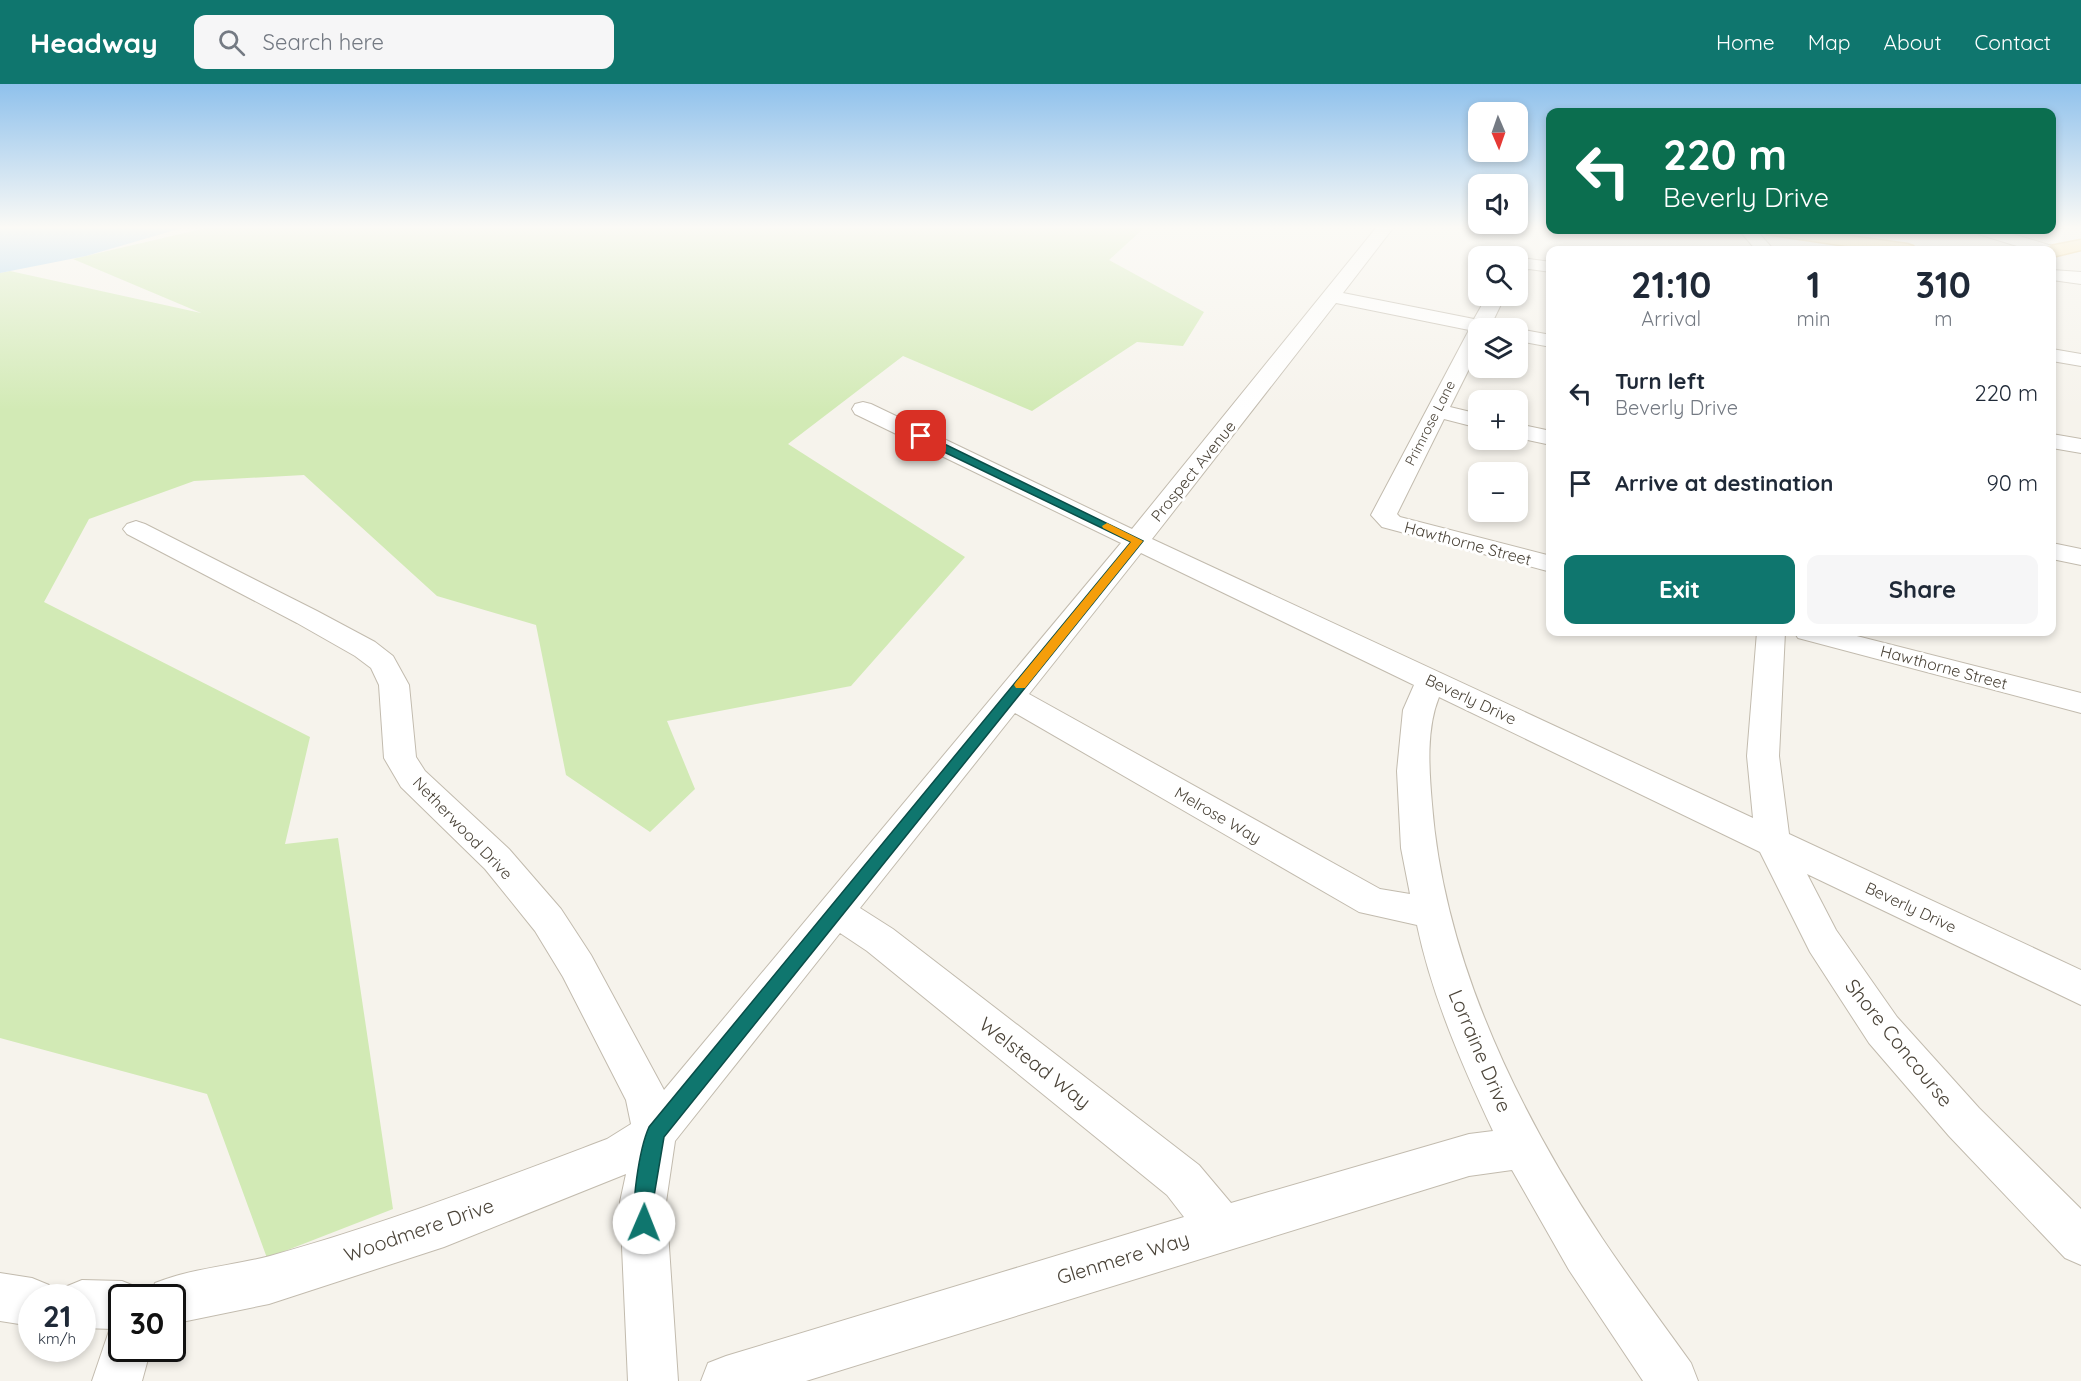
<!DOCTYPE html>
<html lang="en">
<head>
<meta charset="utf-8">
<style>
  :root { --surface:#fff; --page:#f6f6f7; --text:#1f2937; --muted:#747a83; --accent:#0f766e }
  body { margin:0; font-family:Quicksand,sans-serif; background:var(--page); color:var(--text); height:100vh; display:flex; flex-direction:column; font-size:22px; white-space:nowrap }
  * { box-sizing:border-box; margin:0 }
  p { font-size:20px; color:var(--muted) }
  .icon { flex:none; width:33px; height:33px; fill:none; stroke:currentColor; stroke-width:2; stroke-linecap:round; stroke-linejoin:round }
  .map { position:relative; flex:1; overflow:hidden }
  .details { position:absolute; left:1546px; top:162px; width:510px; height:390px; display:flex; flex-direction:column; background:var(--surface); border-radius:12px; box-shadow:0 3px 9px #0003 }
  .details>* { flex:none }
  .guide { position:absolute; left:1546px; top:24px; width:510px; height:126px; border-radius:12px; box-shadow:0 3px 9px #0003; background:#0b6e4f; color:#fff; overflow:hidden }
  .needle { width:39px; rotate:178deg }
  .fabs { position:absolute; left:1468px; top:18px; display:grid; gap:12px }
  .fabs a { display:grid; place-items:center; width:60px; height:60px; border-radius:12px; background:var(--surface); box-shadow:0 3px 9px #0003; font-size:30px }
  .speed { position:absolute; left:18px; top:1200px; display:flex; gap:12px; font-size:30px; font-weight:700; text-align:center }
  .speed>* { display:grid; place-content:center; width:78px; height:78px; border-radius:50%; background:var(--surface); box-shadow:0 3px 9px #0003; line-height:1 }
  .speed small { font-size:15px; font-weight:400 }
  .speed .limit { border:3px solid #111; border-radius:9px; background:#fff; color:#111 }
  .pin { position:absolute; display:grid; place-items:center; width:51px; height:51px; color:#fff; margin:-26px; border-radius:12px; box-shadow:0 3px 9px #0006 }
  .me { position:absolute; width:66px; margin:-33px; rotate:1deg; stroke-linejoin:round; filter:drop-shadow(0 0 4px #0008) }
  .turn { display:flex; align-items:center; gap:21px; height:126px; padding:0 18px; font-size:27px }
  .turn .icon { width:78px; height:78px; stroke-width:2.5 }
  .turn b { display:block; font-size:42px; line-height:51px }
  .eta { display:flex; justify-content:space-evenly; align-items:center; height:102px; text-align:center }
  .eta b { font-size:36px; font-weight:700; line-height:42px }
  .action { display:flex; gap:12px; margin-top:auto; padding:12px 18px }
  .action a { flex:1; height:69px; border-radius:12px; background:var(--accent); color:#fff; font-size:24px; font-weight:700; line-height:69px; text-align:center }
  .action a+a { background:var(--page); color:var(--text) }
  ul { padding:0; list-style:none }
  li { display:flex; align-items:center; gap:18px; height:90px; padding:0 18px }
  li div { flex:1 }
  li b { display:block; font-size:22px }
  li em { font-style:normal }
  header { display:flex; align-items:center; gap:36px; box-sizing:border-box; height:84px; padding:0 30px; background:var(--accent); color:#fff }
  header strong { font-size:28px }
  nav { display:flex; gap:33px; margin-inline-start:auto; font-size:21px }
  .search { width:420px; height:54px; background:var(--page); display:flex; align-items:center; gap:15px; box-sizing:border-box; padding:0 21px; border-radius:12px; color:var(--muted); font-size:22px }
  .map>svg:first-child { display:block }
  .green { fill:#d2eab5 }
  .water { fill:#a9d4f2 }
  .lines { fill:none; stroke-linecap:round; stroke-linejoin:round }
  .minor-casing { stroke:#c2bbae; stroke-width:2 }
  .major-casing { stroke:#e6c16a; stroke-width:3 }
  .minor { fill:#fff; fill-rule:evenodd }
  .major { fill:#ffe39c; fill-rule:evenodd }
  .route { fill:#0f766e; stroke:#0a4d48; stroke-width:1.5 }
  .slow { fill:#f59e0b }
  .labels { text-anchor:middle; stroke-width:6; stroke-linejoin:round; paint-order:stroke }
  .far-street-label { font-size:14px; fill:#4b4439; stroke:#fff }
  .street-label { font-size:16px; fill:#4b4439; stroke:#fff }
  .near-street-label { font-size:20px; fill:#4b4439; stroke:#fff }
</style>
</head>
<body>
<header>
<strong>Headway</strong>
<div class="search"><svg class="icon" aria-label="search" viewBox="0 0 24 24"><circle cx="10" cy="10" r="6"/><path d="M15 15l6 6"/></svg>Search here</div>
<nav><a>Home</a><a>Map</a><a>About</a><a>Contact</a></nav>
</header>
<div class="map">
<svg width="2081" height="1297" viewBox="0 0 2081 1297">
  <rect width="100%" height="100%" fill="#f6f3ec"/>
  <path class="green" d="M 206,144 L 1144,144 L 1109,176 L 1204,228 L 1183,262 L 1137,258 L 1032,327 L 903,272 L 788,360 L 965,473 L 851,602 L 667,637 L 695,705 L 650,748 L 566,691 L 536,541 L 437,512 L 304,391 L 194,397 L 89,435 L 44,518 L 310,653 L 285,760 L 338,754 L 393,1125 L 267,1174 L 207,1010 L 0,954 L 0,189 L 10,187 L 201,229 L 73,175 Z"/>
  <path class="water" d="M 0,144 L 182,144 L 86,172 L 0,189 Z"/>
  <g class="lines">
    <defs>
      <path id="minor" d="M 1376,144 L 1393,144 L 1343,209 L 1474,235 L 1487,212 L 1505,212 L 1492,239 L 1497,244 L 1479,244 L 1479,265 L 1450,323 L 1479,330 L 1479,344 L 1444,335 L 1397,430 L 1400,433 L 1551,472 L 1551,488 L 1382,443 L 1371,431 L 1469,246 L 1336,219 L 1152,455 L 1753,734 L 1747,672 L 1757,548 L 1785,548 L 1779,672 L 1789,750 L 2081,886 L 2081,921 L 1807,790 L 1836,846 L 1897,933 L 1979,1024 L 2081,1125 L 2081,1181 L 2065,1174 L 1949,1052 L 1869,959 L 1810,868 L 1760,768 L 1439,613 C 1426,645 1429,686 1432,720 C 1444,875 1517,1025 1602,1154 C 1630,1196 1661,1237 1691,1279 L 1698,1297 L 1643,1297 L 1569,1186 L 1512,1086 L 1469,1092 L 806,1297 L 701,1297 L 708,1279 L 726,1272 L 1184,1133 L 1167,1111 L 867,867 L 840,849 L 675,1057 L 666,1118 L 678,1297 L 628,1297 L 620,1118 L 626,1090 L 444,1163 L 269,1220 L 172,1240 L 172,1214 L 149,1214 L 155,1199 C 192,1184 232,1182 270,1172 C 385,1140 496,1097 607,1055 L 631,1040 L 626,1016 L 563,893 L 535,847 L 485,785 L 401,703 L 384,674 L 379,601 L 371,584 L 355,572 L 297,539 L 127,450 L 123,445 L 127,440 L 136,437 L 145,440 L 317,527 L 375,558 L 393,572 L 409,601 L 416,673 L 425,687 L 509,765 L 561,825 L 591,871 L 664,1006 L 1121,459 L 855,330 L 852,325 L 855,320 L 863,318 L 871,320 L 1132,445 ZM 1141,469 L 1414,601 L 1403,626 L 1397,687 L 1401,764 L 1410,810 L 1380,805 L 1029,610 ZM 1015,629 L 1359,828 L 1417,841 C 1432,912 1462,981 1493,1047 L 1469,1050 L 1231,1119 L 1199,1081 L 893,845 L 860,824 Z
        M 1739,146 L 1756,146 L 1774,166 L 1756,166 Z
        M 1976,146 L 2000,146 L 2052,162 L 2055,166 L 2052,170 L 2052,166 L 2030,166 L 1978,150 Z
        M 1529,175 L 1551,178 L 1551,188 L 1529,185 L 1518,187 L 1518,177 Z
        M 2052,186 L 2081,188 L 2081,200 L 2052,196 Z
        M 1518,245 L 1551,251 L 1551,263 L 1518,257 Z
        M 2052,265 L 2081,270 L 2081,282 L 2052,277 Z
        M 1518,340 L 1551,347 L 1551,361 L 1518,354 Z
        M 2052,350 L 2081,355 L 2081,369 L 2052,364 Z
        M 2052,459 L 2081,465 L 2081,481 L 2052,475 Z
        M 1794,548 L 1841,548 L 2081,609 L 2081,629 L 1798,554 Z
        M 0,1189 L 32,1194 L 49,1201 L 54,1214 L 32,1214 L 32,1242 L 0,1237 Z
        M 82,1196 L 122,1197 L 139,1204 L 143,1214 L 122,1214 L 122,1264 L 151,1264 L 142,1297 L 92,1297 L 109,1247 L 113,1245 L 82,1244 L 82,1214 L 61,1214 L 65,1203 Z"/>
      <path id="major" d="M 1764,146 L 1806,146 L 1907,160 L 1913,162 L 1916,166 L 1874,166 L 1773,151 L 1767,150 Z
        M 2081,156 L 2081,166 L 2052,173 L 2052,166 L 2043,166 L 2045,163 Z"/>
    </defs>
    <use href="#minor" class="minor-casing"/>
    <use href="#major" class="major-casing"/>
    <use href="#minor" class="minor"/>
    <use href="#major" class="major"/>
  </g>
  <linearGradient id="sky" x2="0" y2="1"><stop stop-color="#8fc1ec"/><stop offset="0.44" stop-color="#fbfaf6"/><stop offset="1" stop-color="#fbfaf6" stop-opacity="0"/></linearGradient>
  <rect width="2081" height="326" fill="url(#sky)"/>
  <path class="route" d="M 917,350 L 924,350 L 1143,457 L 664,1053 L 653,1118 L 654,1139 L 651,1146 L 644,1149 L 637,1146 C 629,1126 640,1063 649,1043 L 1131,458 L 917,355 Z"/>
  <path class="slow" d="M 1107,439 L 1143,457 L 1025,604 L 1016,604 L 1014,601 L 1016,598 L 1131,458 L 1103,444 L 1102,442 Z"/>
  <g class="labels">
    <g class="far-street-label">
      <text transform="translate(1430 339) rotate(-63)" y="5">Primrose Lane</text>
    </g>
    <g class="street-label">
      <text transform="translate(1193 387) rotate(-51)" y="6">Prospect Avenue</text>
      <text transform="translate(1468 459) rotate(15)" y="6">Hawthorne Street</text>
      <text transform="translate(1944 583) rotate(15)" y="6">Hawthorne Street</text>
      <text transform="translate(1471 615) rotate(25)" y="6">Beverly Drive</text>
      <text transform="translate(1218 731) rotate(30)" y="6">Melrose Way</text>
      <text transform="translate(463 744) rotate(46)" y="6">Netherwood Drive</text>
      <text transform="translate(1911 823) rotate(25)" y="6">Beverly Drive</text>
    </g>
    <g class="near-street-label">
      <text transform="translate(1899 959) rotate(51)" y="7">Shore Concourse</text>
      <text transform="translate(1480 967) rotate(67)" y="7">Lorraine Drive</text>
      <text transform="translate(1035 979) rotate(38)" y="7">Welstead Way</text>
      <text transform="translate(419 1146) rotate(-19)" y="7">Woodmere Drive</text>
      <text transform="translate(1123 1174) rotate(-17)" y="7">Glenmere Way</text>
    </g>
  </g>
</svg>
<div class="fabs">
<a><svg class="needle" viewBox="-14 -14 28 28"><path d="M0-13l5 13h-10z" fill="#e53935"/><path d="M0 13l5-13h-10z" fill="#747a83"/></svg></a>
<a><svg class="icon" aria-label="sound" viewBox="0 0 24 24"><path d="M4 9h4l5-4v14l-5-4H4zM17 9q2 3 0 6"/></svg></a>
<a><svg class="icon" aria-label="search" viewBox="0 0 24 24"><circle cx="10" cy="10" r="6"/><path d="M15 15l6 6"/></svg></a>
<a><svg class="icon" aria-label="layers" viewBox="0 0 24 24"><path d="M12 4l9 5-9 5-9-5zM3 14l9 5 9-5"/></svg></a>
<a>+</a>
<a>−</a>
</div>
<div class="speed"><div>21<small>km/h</small></div><div class="limit">30</div></div>
<div class="pin" style="left:921px;top:352px;background:#d93025"><svg class="icon" aria-label="arrive" viewBox="0 0 24 24"><path d="M6 21V4h12l-3 4 3 4H6"/></svg></div>
<svg class="me" style="left:644px;top:1139px" viewBox="-20 -20 40 40"><circle r="19" fill="#fff"/><path d="M0-13L10 11 0 6-10 11z" fill="#0f766e"/></svg>
<div class="guide">
<div class="turn"><svg class="icon" aria-label="left" viewBox="0 0 24 24"><path d="M17 20v-9H6M10 6l-5 5 5 5"/></svg><div><b>220 m</b>Beverly Drive</div></div>
</div>
<section class="details">
<div class="eta">
<div><b>21:10</b><p>Arrival</p></div>
<div><b>1</b><p>min</p></div>
<div><b>310</b><p>m</p></div>
</div>
<ul>
<li><svg class="icon" aria-label="left" viewBox="0 0 24 24"><path d="M17 20v-9H6M10 6l-5 5 5 5"/></svg><div><b>Turn left</b><p>Beverly Drive</p></div><em>220 m</em></li>
<li><svg class="icon" aria-label="arrive" viewBox="0 0 24 24"><path d="M6 21V4h12l-3 4 3 4H6"/></svg><div><b>Arrive at destination</b></div><em>90 m</em></li>
</ul>
<div class="action"><a>Exit</a><a>Share</a></div>
</section>
</div>
</body>
</html>
